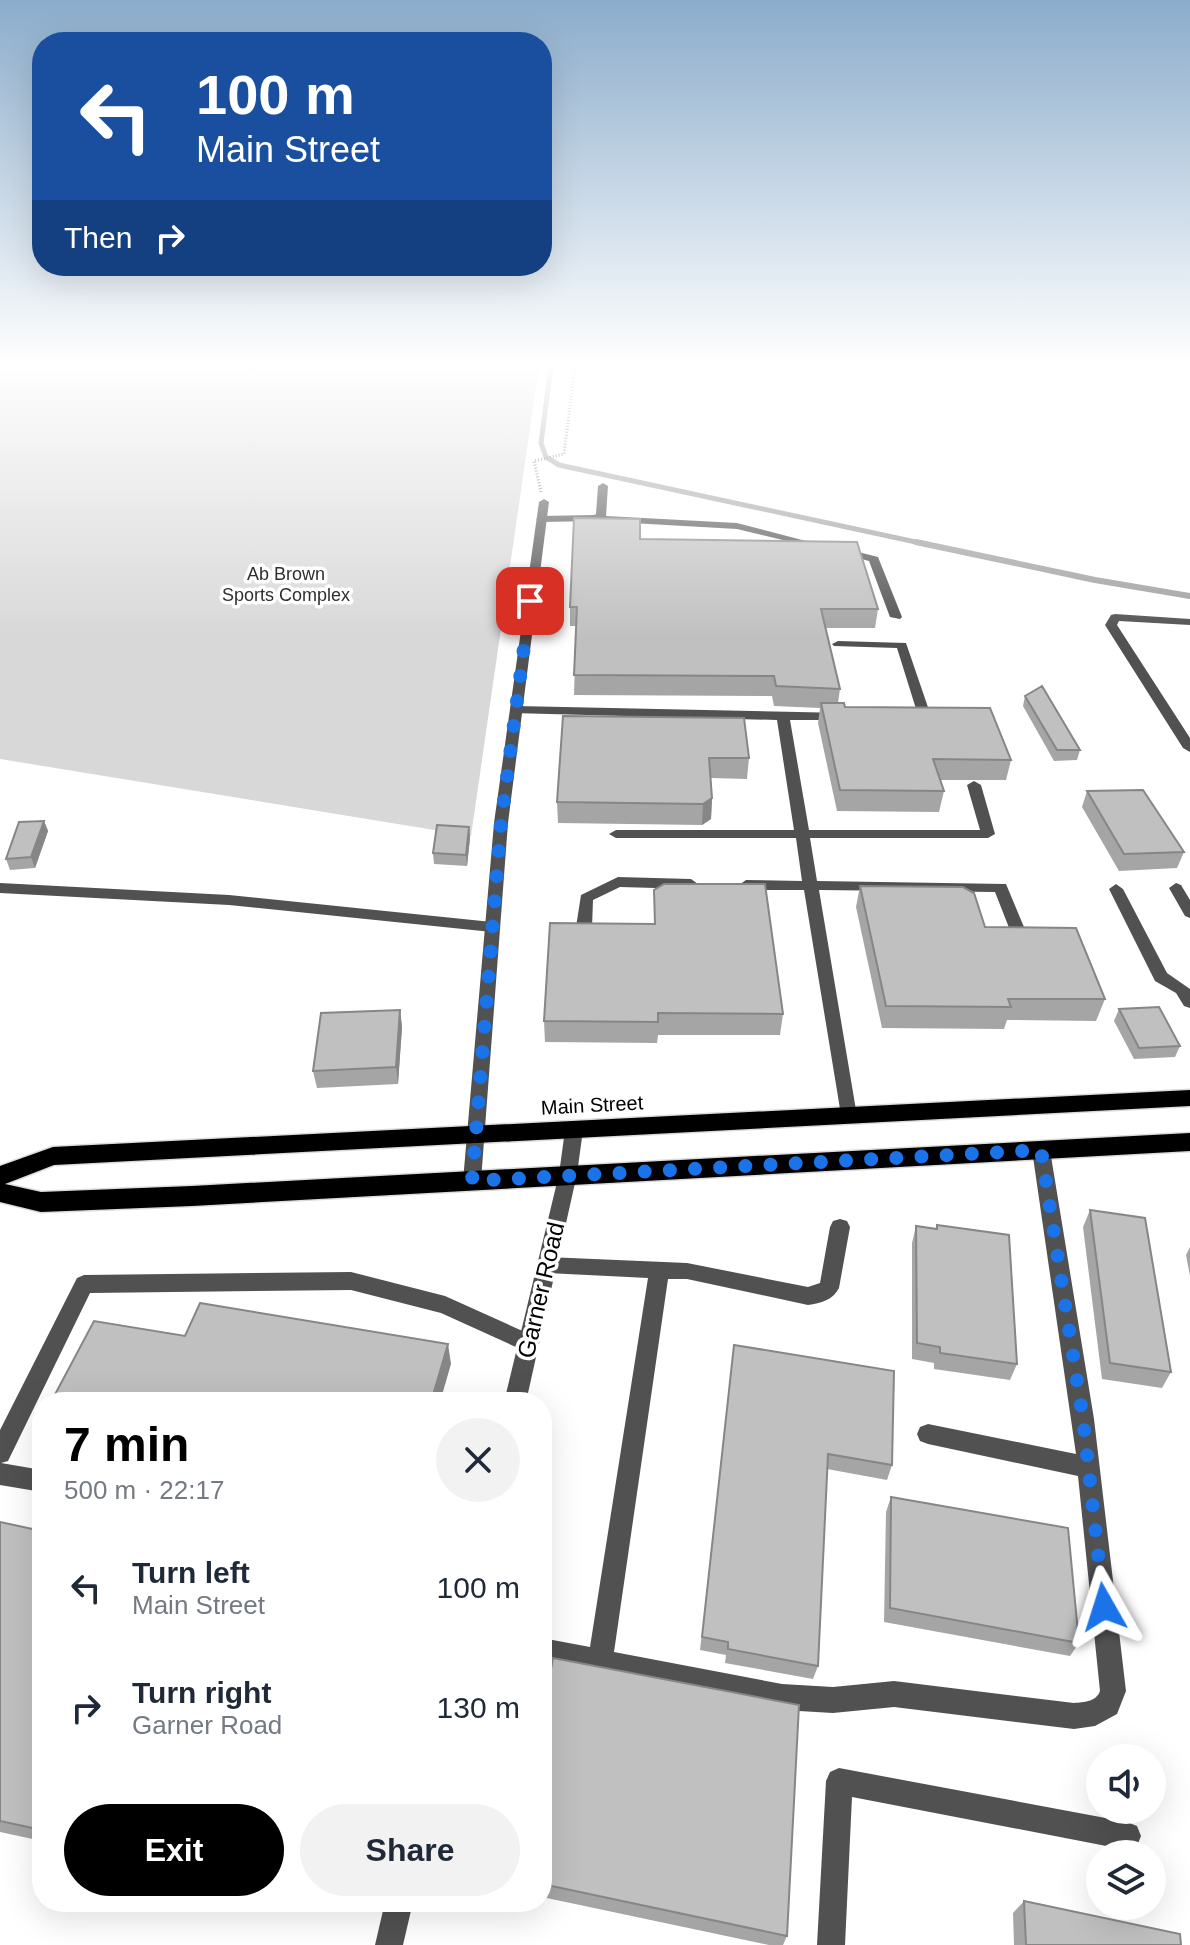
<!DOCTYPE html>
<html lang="en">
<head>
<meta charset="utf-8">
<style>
  :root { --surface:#fff; --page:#f2f2f3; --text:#1f2937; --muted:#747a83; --accent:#000 }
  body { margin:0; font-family:Helvetica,sans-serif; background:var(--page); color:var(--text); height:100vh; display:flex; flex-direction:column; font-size:30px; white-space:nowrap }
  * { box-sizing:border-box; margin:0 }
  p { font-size:26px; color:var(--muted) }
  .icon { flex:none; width:44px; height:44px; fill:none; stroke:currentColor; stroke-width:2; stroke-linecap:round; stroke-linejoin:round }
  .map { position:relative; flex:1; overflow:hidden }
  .drawer { position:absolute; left:32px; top:1392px; width:520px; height:520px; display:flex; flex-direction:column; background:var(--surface); border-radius:32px; box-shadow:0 8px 32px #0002 }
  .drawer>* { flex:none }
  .hud { position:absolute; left:32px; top:32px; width:520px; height:244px; border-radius:32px; box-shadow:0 8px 32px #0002; background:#1a4fa0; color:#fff; overflow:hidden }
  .controls { position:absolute; left:1086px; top:1744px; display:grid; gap:16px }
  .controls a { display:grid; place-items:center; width:80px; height:80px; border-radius:50%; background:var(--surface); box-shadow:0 8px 32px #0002; font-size:40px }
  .pin { position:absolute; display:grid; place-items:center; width:68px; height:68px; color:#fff; margin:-34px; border-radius:16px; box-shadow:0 4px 12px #0006 }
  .me { position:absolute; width:88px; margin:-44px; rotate:354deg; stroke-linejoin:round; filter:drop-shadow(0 0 6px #0008) }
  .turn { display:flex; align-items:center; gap:28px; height:168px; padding:0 32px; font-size:36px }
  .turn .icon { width:104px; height:104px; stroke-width:2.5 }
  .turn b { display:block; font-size:56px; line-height:68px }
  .then { display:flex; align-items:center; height:76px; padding:0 32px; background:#0003; gap:16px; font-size:30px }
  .round { display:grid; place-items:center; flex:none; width:84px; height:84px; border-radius:42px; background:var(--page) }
  .summary { display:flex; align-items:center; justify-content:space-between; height:136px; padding:0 32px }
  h1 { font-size:48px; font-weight:700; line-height:60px; color:var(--accent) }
  .action { display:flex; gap:16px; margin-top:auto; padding:16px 32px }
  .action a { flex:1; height:92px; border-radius:48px; background:var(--accent); color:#fff; font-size:32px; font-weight:700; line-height:92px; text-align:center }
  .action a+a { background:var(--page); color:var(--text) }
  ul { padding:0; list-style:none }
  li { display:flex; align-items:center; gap:24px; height:120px; padding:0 32px }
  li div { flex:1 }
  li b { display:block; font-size:30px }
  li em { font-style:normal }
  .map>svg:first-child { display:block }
  .green { fill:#d8d8d8 }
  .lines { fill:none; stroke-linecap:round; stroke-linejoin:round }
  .stream-far1 { stroke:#9f9f9f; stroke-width:5 }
  .stream { stroke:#9f9f9f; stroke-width:6 }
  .primary-casing { stroke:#dbdbdb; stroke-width:3 }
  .path { stroke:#737373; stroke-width:3; stroke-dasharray:1 2; stroke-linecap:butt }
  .service { fill:#515151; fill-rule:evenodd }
  .minor { fill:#515151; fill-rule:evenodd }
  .primary { fill:#000; fill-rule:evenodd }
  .wall { fill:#a5a5a5 }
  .shaded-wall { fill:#868686 }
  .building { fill:#c0c0c0; stroke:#868686; stroke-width:2 }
  .route { stroke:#1a73e8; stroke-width:14; stroke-dasharray:0 25.2 }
  .labels { text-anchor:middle; stroke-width:7; stroke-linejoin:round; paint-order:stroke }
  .far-park-label { font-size:18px; fill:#2f2f2f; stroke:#fff }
  .street-label { font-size:20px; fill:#000; stroke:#fff }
  .near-street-label { font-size:24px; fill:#000; stroke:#fff }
</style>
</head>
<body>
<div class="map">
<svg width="1190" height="1945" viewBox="0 0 1190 1945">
  <rect width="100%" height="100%" fill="#fff"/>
  <path class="green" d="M 0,366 L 539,366 L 471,836 L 0,759 Z"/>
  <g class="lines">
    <path class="stream-far1" d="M 551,366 L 541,443 L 546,457 L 559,465 L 925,544"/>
    <path class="stream" d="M 916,542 L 1095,580 L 1190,596"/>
    <defs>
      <path id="primary" d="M 1190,1090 L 1190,1106 L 54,1165 L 5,1184 L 41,1192 L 192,1186 L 1190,1133 L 1190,1151 L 192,1206 L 41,1212 L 0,1202 L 0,1166 L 53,1147 Z"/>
    </defs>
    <use href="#primary" class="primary-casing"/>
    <path class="path" d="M 541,492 L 534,461 L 564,454 L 575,366"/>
    <path class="service" d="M 603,483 L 608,486 L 606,516 L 737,523 L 825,546 L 820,549 L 737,529 L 596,521 L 541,522 L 536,519 L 541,516 L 594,515 L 596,514 L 598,486 Z
      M 842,548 L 878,557 L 902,617 L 900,619 L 890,617 L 869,561 L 838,553 L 837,551 Z
      M 1115,614 L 1190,619 L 1190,625 L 1119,621 L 1117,625 L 1190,738 L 1190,752 L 1183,748 L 1105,625 L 1111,615 Z
      M 838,641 L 906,643 L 931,716 L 929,719 L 916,720 L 910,716 L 917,712 L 897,648 L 834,646 L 832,644 Z
      M 516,706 L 845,713 L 845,719 L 841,720 L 790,720 L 809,830 L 980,830 L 967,785 L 974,781 L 981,785 L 995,834 L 988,838 L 810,838 L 817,881 L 1006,884 L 1029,939 L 1021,944 L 1015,943 L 995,892 L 819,890 L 857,1116 L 854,1121 L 842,1121 L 804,890 L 746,890 L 739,885 L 746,880 L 802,881 L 796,838 L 616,838 L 609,834 L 616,830 L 794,830 L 777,720 L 512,713 L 510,710 Z
      M 618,877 L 691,879 L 698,884 L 691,889 L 620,887 L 593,900 L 592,927 L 584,932 L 579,931 L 576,927 L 581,895 Z
      M 0,883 L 229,895 L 492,922 L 500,927 L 492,932 L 229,905 L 0,893 Z
      M 1176,883 L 1181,885 L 1190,900 L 1190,918 L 1185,916 L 1169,888 Z
      M 1116,884 L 1123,889 L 1167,973 L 1190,989 L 1190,1008 L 1184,1006 L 1176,993 L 1155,981 L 1109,889 Z
      M 1041,1143 L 1047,1145 L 1050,1150 L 1094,1419 L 1126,1691 L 1117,1714 L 1095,1726 L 1074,1729 L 894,1707 L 833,1713 L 782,1710 L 542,1662 L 542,1638 L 590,1647 L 648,1278 L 547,1273 L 540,1271 L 537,1265 L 540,1259 L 547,1257 L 687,1263 L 808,1287 L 820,1283 L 830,1227 L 833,1221 L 840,1219 L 847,1221 L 850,1227 L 839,1288 C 833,1300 821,1303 808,1305 L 687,1279 L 668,1279 L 614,1652 L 782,1684 L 833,1687 L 894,1681 L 1074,1703 C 1084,1702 1096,1702 1100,1691 L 1078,1476 L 928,1444 L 920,1441 L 917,1434 L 920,1427 L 928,1424 L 1076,1454 L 1032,1150 L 1035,1145 Z
      M 351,1272 L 445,1296 L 536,1337 L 539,1344 L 536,1351 L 529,1353 L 441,1313 L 351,1290 L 90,1293 L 8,1461 L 1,1463 L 42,1470 L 42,1492 L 0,1485 L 0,1430 L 77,1278 L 84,1275 Z
      M 839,1768 L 1127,1822 L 1137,1826 L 1141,1836 L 1137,1846 L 1127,1850 L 852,1797 L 845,1945 L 817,1945 L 826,1781 L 830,1772 Z"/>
    <path class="minor" d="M 544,499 L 549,502 L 508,823 L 481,1181 L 479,1186 L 472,1188 L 465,1186 L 463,1181 L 494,823 L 539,502 Z
      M 574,1123 L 580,1125 L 583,1130 L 577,1174 L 526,1402 L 504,1402 L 559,1174 L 565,1130 L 568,1125 Z
      M 385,1902 L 413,1902 L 403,1945 L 375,1945 Z"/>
    <use href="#primary" class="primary"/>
  </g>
  <path class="wall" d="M 570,607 L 878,609 L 875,628 L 825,628 L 840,689 L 838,703 L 845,707 L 1011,760 L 1006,780 L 940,780 L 944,791 L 939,812 L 837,811 L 818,723 L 820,708 L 774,706 L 772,696 L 574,695 L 576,626 L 570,626 Z
    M 1025,696 L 1080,750 L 1077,760 L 1054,761 L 1023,706 Z
    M 563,716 L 749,758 L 747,779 L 711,778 L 712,798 L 711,819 L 702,825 L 558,823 L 557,802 Z
    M 1087,791 L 1184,852 L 1177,868 L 1119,871 L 1082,807 Z
    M 44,821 L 48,831 L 35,868 L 10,870 L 6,859 Z
    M 469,827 L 470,838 L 467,866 L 434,864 L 433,853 Z
    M 860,886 L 985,927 L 1105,999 L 1096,1021 L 1007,1020 L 1004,1029 L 882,1028 L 856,907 Z
    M 654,890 L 783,1014 L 780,1035 L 658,1035 L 657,1043 L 545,1042 L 544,1021 L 654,924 Z
    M 1119,1009 L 1180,1046 L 1175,1057 L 1134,1059 L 1114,1021 Z
    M 400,1010 L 402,1027 L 398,1084 L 317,1088 L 313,1071 Z
    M 1090,1210 L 1171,1372 L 1162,1388 L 1102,1379 L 1083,1227 Z
    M 937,1225 L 1017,1364 L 1010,1380 L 934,1369 L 934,1363 L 912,1359 L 912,1243 L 916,1226 L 936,1229 Z
    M 1190,1247 L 1190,1276 L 1186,1255 Z
    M 734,1345 L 892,1465 L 887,1480 L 827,1469 L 818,1666 L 813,1679 L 725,1663 L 726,1655 L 700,1650 Z
    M 891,1497 L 1079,1643 L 1070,1656 L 884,1622 L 886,1512 Z
    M 0,1522 L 42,1531 L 42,1841 L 0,1832 Z
    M 542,1716 L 787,1936 L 783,1945 L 769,1945 L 542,1897 Z
    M 1024,1901 L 1181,1945 L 1014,1945 L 1013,1913 Z"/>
  <path class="shaded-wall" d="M 712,798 L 711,819 L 702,825 L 703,804 Z
    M 44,821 L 48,831 L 35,868 L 31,857 Z
    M 469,827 L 470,838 L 467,866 L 466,855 Z
    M 400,1010 L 402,1027 L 398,1084 L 396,1067 Z
    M 448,1344 L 451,1364 L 440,1402 L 431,1402 Z"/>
  <path class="building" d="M 574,518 L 640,519 L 640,539 L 857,542 L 878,609 L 821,609 L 840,689 L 776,686 L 774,676 L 574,675 L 577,607 L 570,607 Z
    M 1042,686 L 1080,750 L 1057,750 L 1025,696 Z
    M 821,703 L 844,703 L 845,707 L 990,708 L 1011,760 L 933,759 L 944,791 L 840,790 Z
    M 563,716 L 744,718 L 749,758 L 709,758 L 712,798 L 703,804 L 557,802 Z
    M 1143,790 L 1184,852 L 1124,854 L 1087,791 Z
    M 44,821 L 31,857 L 6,859 L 19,822 Z
    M 437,825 L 469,827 L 466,855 L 433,853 Z
    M 664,884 L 765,884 L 783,1014 L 658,1013 L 658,1022 L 544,1021 L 550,923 L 655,924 L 654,890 Z
    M 860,886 L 963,887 L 974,893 L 985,927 L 1076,928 L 1105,999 L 1008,999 L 1011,1007 L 886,1006 Z
    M 1159,1007 L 1180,1046 L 1139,1048 L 1119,1009 Z
    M 400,1010 L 396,1067 L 313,1071 L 321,1013 Z
    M 1090,1210 L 1145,1218 L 1171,1372 L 1110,1363 Z
    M 937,1225 L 1009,1235 L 1017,1364 L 940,1353 L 940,1347 L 917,1343 L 916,1226 L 937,1229 Z
    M 200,1303 L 448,1344 L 431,1402 L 51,1402 L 94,1321 L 185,1336 Z
    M 734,1345 L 894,1371 L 892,1465 L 828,1454 L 818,1666 L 728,1649 L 728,1642 L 702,1637 Z
    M 42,1420 L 42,1432 L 36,1431 Z
    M 891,1497 L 1068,1528 L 1079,1643 L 890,1608 Z
    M 0,1522 L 42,1531 L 42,1830 L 0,1821 Z
    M 553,1658 L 799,1705 L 787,1936 L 542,1884 L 542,1716 Z
    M 1024,1901 L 1180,1934 L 1181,1945 L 1026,1945 Z"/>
  <linearGradient id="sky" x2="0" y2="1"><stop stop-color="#8baccb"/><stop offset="0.57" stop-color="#fff"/><stop offset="1" stop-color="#fff" stop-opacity="0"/></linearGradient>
  <rect width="1190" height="638" fill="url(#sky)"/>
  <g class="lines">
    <path class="route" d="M 530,601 L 501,823 L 472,1181 L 1041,1150 L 1083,1419 L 1104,1607"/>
  </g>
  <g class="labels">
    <g class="far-park-label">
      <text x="286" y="580">Ab Brown<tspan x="286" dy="21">Sports Complex</tspan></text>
    </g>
    <g class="street-label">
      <text transform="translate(592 1105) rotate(-3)" y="7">Main Street</text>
    </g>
    <g class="near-street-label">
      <text transform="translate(541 1290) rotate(-77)" y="8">Garner Road</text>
    </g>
  </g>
</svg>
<div class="controls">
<a><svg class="icon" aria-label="sound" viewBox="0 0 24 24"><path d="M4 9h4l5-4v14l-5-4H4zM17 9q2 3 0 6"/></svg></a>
<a><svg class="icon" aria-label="layers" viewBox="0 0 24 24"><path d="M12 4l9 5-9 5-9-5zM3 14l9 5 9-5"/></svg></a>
</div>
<div class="pin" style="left:530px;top:601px;background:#d93025"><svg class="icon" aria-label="arrive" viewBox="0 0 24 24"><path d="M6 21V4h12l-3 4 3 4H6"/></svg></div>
<svg class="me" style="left:1104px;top:1607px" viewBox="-20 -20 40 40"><path d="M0-17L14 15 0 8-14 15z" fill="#1a73e8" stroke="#fff" stroke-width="4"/></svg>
<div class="hud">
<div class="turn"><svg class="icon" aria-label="left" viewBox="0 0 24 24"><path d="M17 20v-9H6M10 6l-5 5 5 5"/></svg><div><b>100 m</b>Main Street</div></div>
<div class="then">Then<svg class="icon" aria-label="right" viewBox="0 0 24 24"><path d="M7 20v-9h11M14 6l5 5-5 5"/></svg></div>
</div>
<section class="drawer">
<div class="summary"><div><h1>7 min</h1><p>500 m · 22:17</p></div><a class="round"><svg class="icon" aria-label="close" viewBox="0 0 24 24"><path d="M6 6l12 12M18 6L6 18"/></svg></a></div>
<ul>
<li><svg class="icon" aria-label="left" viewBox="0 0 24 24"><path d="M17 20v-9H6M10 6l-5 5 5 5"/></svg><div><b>Turn left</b><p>Main Street</p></div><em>100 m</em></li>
<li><svg class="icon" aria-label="right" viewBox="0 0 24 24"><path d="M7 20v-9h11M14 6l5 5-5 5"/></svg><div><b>Turn right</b><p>Garner Road</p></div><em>130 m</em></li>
</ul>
<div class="action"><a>Exit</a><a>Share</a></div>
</section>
</div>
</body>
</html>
